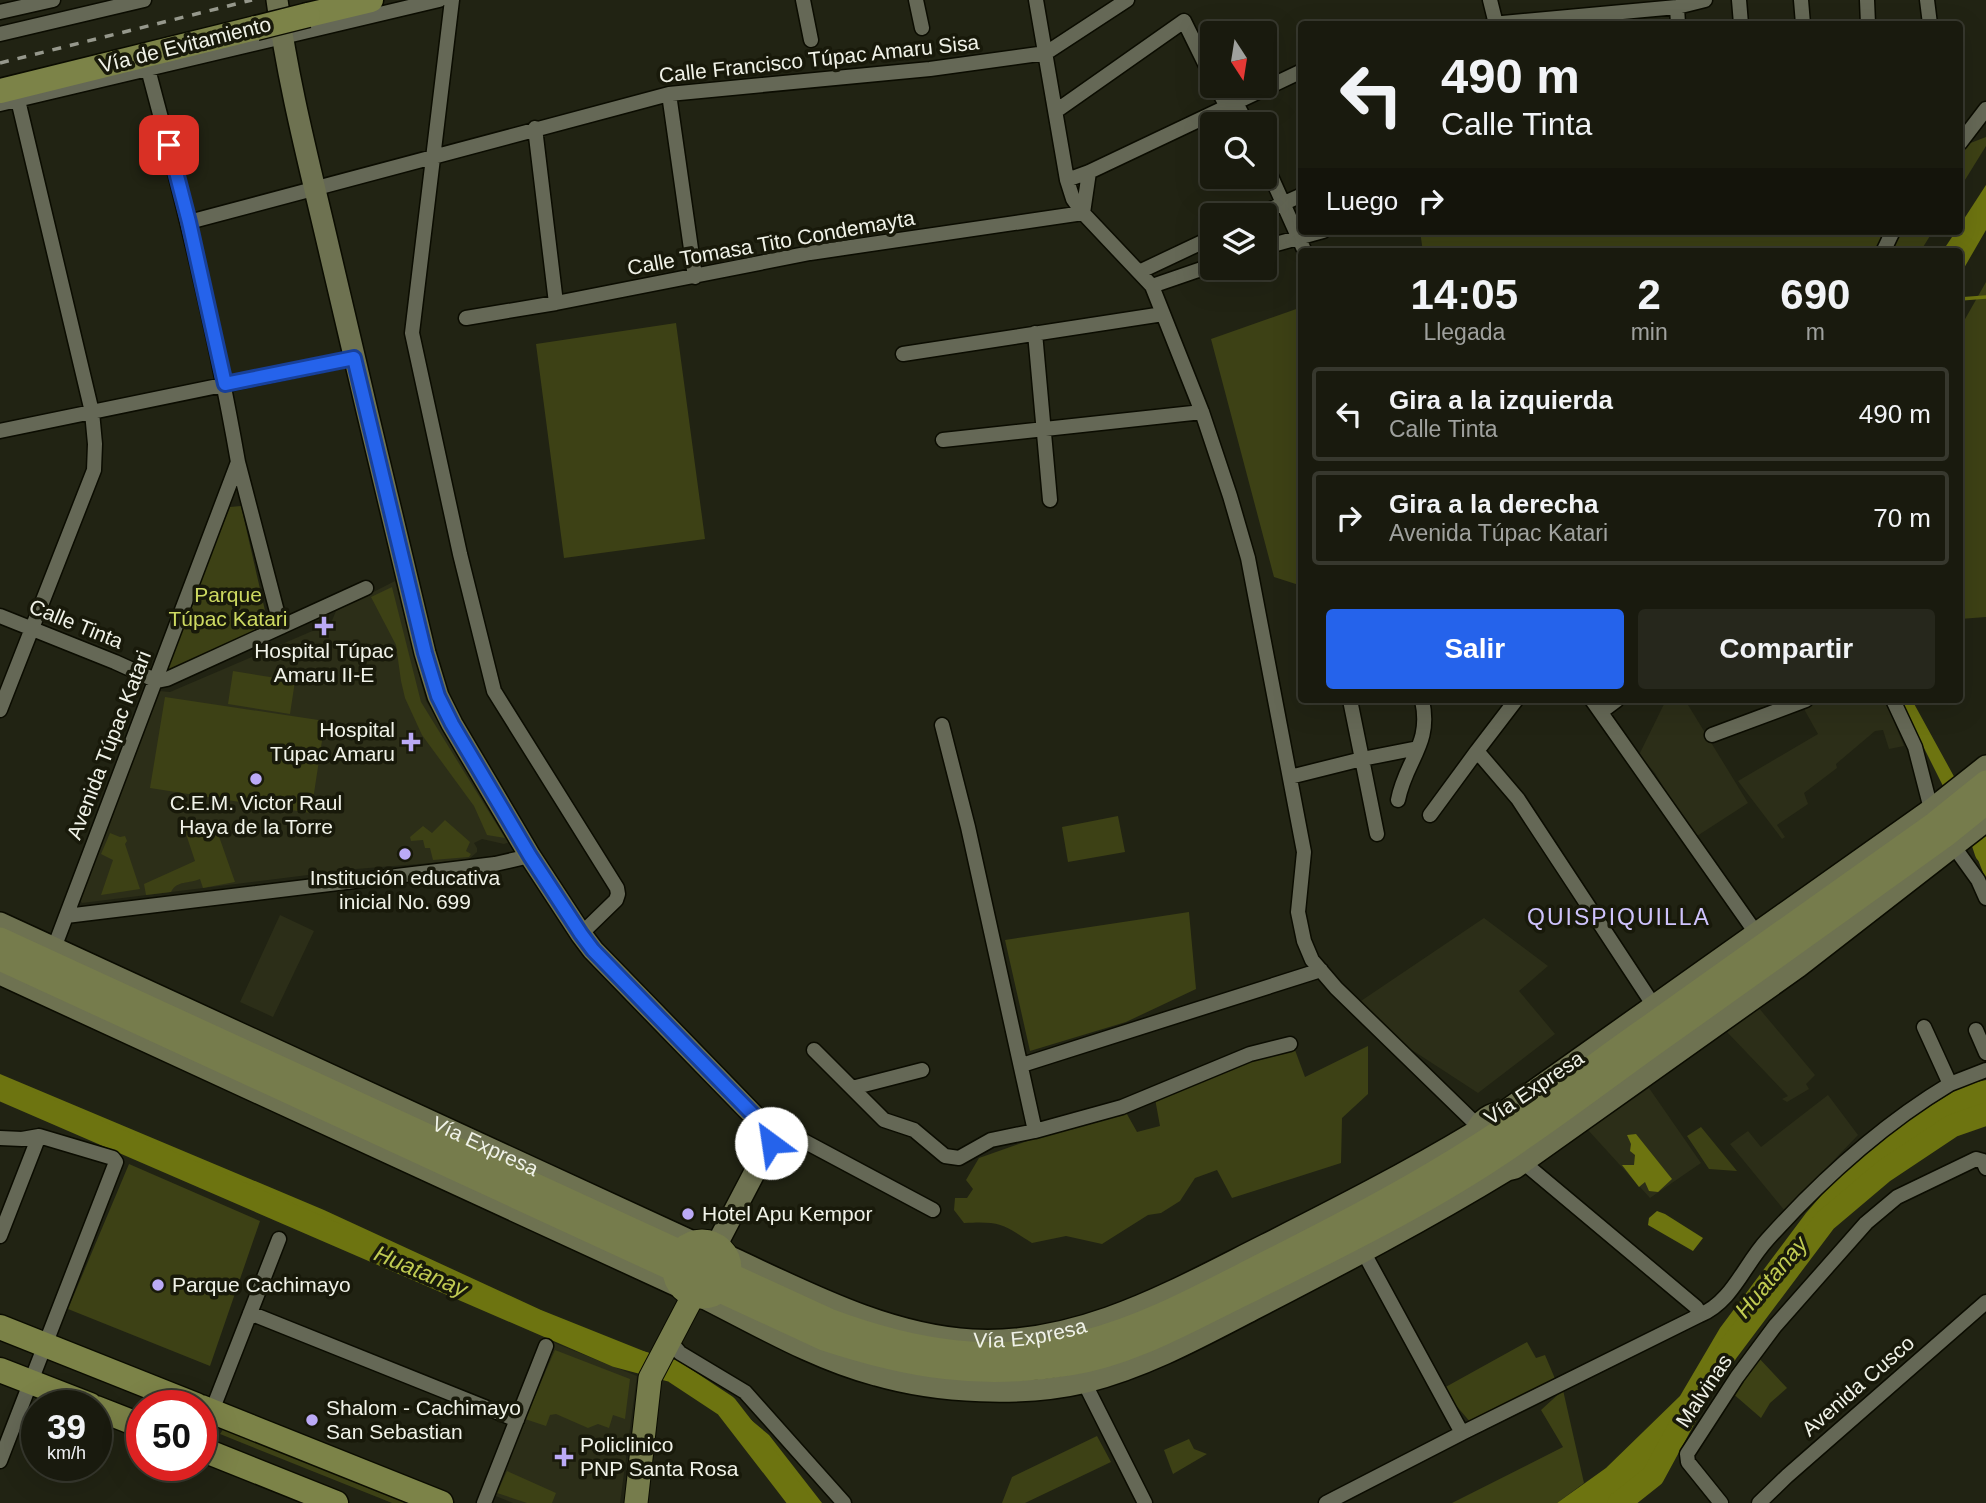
<!DOCTYPE html>
<html lang="es">
<head>
<meta charset="utf-8">
<style>
  :root { --surface:#191a0e; --page:#26271c; --text:#f1f3f6; --muted:#9fa19e; --line:#37382e; --accent:#2563eb }
  body { margin:0; font-family:Arial,sans-serif; background:var(--page); color:var(--text); height:100vh; display:flex; flex-direction:column; font-size:26px; white-space:nowrap }
  * { box-sizing:border-box; margin:0 }
  p { font-size:23px; color:var(--muted) }
  .icon { flex:none; width:38px; height:38px; fill:none; stroke:currentColor; stroke-width:2; stroke-linecap:round; stroke-linejoin:round }
  .map { position:relative; flex:1; overflow:hidden }
  .side { position:absolute; left:1298px; top:248px; width:665px; height:455px; display:flex; flex-direction:column; background:var(--surface); border-radius:7px; box-shadow:0 7px 28px #0002,0 0 0 2px var(--line) }
  .side>* { flex:none }
  .hud { position:absolute; left:1298px; top:21px; width:665px; height:214px; border-radius:7px; box-shadow:0 7px 28px #0002,0 0 0 2px var(--line); background:#191a0e; color:var(--text); overflow:hidden }
  .needle { width:46px; rotate:168deg }
  .controls { position:absolute; left:1200px; top:21px; display:grid; gap:14px }
  .controls a { display:grid; place-items:center; width:77px; height:77px; border-radius:7px; background:var(--surface); box-shadow:0 7px 28px #0002,0 0 0 2px var(--line); font-size:35px }
  .speed { position:absolute; left:21px; top:1390px; display:flex; gap:14px; font-size:35px; font-weight:700; text-align:center }
  .speed>* { display:grid; place-content:center; width:91px; height:91px; border-radius:50%; background:var(--surface); box-shadow:0 7px 28px #0002,0 0 0 2px var(--line); line-height:1 }
  .speed small { font-size:18px; font-weight:400 }
  .speed .limit { border:10px solid #d22; background:#fff; color:#111 }
  .pin { position:absolute; display:grid; place-items:center; width:60px; height:60px; color:#fff; margin:-30px; border-radius:14px; box-shadow:0 4px 10px #0006 }
  .me { position:absolute; width:77px; margin:-38px; rotate:329deg; stroke-linejoin:round; filter:drop-shadow(0 0 5px #0008) }
  .turn { display:flex; align-items:center; gap:24px; height:147px; padding:0 28px; font-size:32px }
  .turn .icon { width:91px; height:91px; stroke-width:2.5 }
  .turn b { display:block; font-size:49px; line-height:60px }
  .then { display:flex; align-items:center; height:66px; padding:0 28px; background:#0003; gap:14px; font-size:26px }
  .eta { display:flex; justify-content:space-evenly; align-items:center; height:119px; text-align:center }
  .eta b { font-size:42px; font-weight:600; line-height:49px }
  .primary-button { display:flex; gap:14px; margin-top:auto; padding:14px 28px }
  .primary-button a { flex:1; height:80px; border-radius:7px; background:var(--accent); color:#fff; font-size:28px; font-weight:600; line-height:80px; text-align:center }
  .primary-button a+a { background:var(--page); color:var(--text) }
  ul { padding:0; list-style:none }
  li { display:flex; align-items:center; gap:21px; height:94px; margin:0 14px 10px; padding:0 14px; border:4px solid var(--line); border-radius:7px }
  li div { flex:1 }
  li b { display:block; font-size:26px }
  li em { font-style:normal }
  .map>svg:first-child { display:block }
  .built { fill:#2c2e18 }
  .green { fill:#3d4115 }
  .water { fill:#6d7410 }
  .lines { fill:none; stroke-linecap:round; stroke-linejoin:round }
  .stream { stroke:#6d7410; stroke-width:3.5 }
  .river { stroke:#6d7410; stroke-width:23 }
  .minor-casing { stroke:#0b0c01; stroke-width:17 }
  .secondary-casing { stroke:#0b0c01; stroke-width:24 }
  .primary-casing { stroke:#0b0c01; stroke-width:25 }
  .trunk-casing { stroke:#0b0c01; stroke-width:27 }
  .minor { stroke:#656856; stroke-width:14 }
  .secondary { stroke:#6e7251; stroke-width:21 }
  .primary { stroke:#767c4c; stroke-width:23 }
  .trunk { stroke:#7c8348; stroke-width:24 }
  .rail { stroke:#96988c; stroke-width:3.5; stroke-dasharray:9 9; stroke-linecap:butt }
  .trunk-bridge-casing { stroke:#0b0c01; stroke-width:27; stroke-linecap:butt }
  .trunk-bridge { stroke:#7c8348; stroke-width:24 }
  .route-casing { stroke:#184099; stroke-width:18 }
  .route { stroke:#2563eb; stroke-width:12 }
  .poi-dot { fill:#bbaaf6; stroke:#18190a; stroke-width:2.5 }
  .labels { text-anchor:middle; stroke-width:7; stroke-linejoin:round; paint-order:stroke }
  .street-label { font-size:21px; fill:#f0f2e8; stroke:#18190a }
  .park-label { font-size:21px; fill:#cdd961; stroke:#18190a }
  .poi-label { font-size:21px; fill:#f0f2e8; stroke:#18190a; text-anchor:start }
  .neighbourhood-label { font-size:23px; letter-spacing:2px; fill:#cfc3fd; stroke:#18190a }
  .water-label { font-size:23px; font-style:italic; fill:#c0cb52; stroke:#18190a }
</style>
</head>
<body>
<div class="map">
<svg width="1986" height="1503" viewBox="0 0 1986 1503">
  <rect width="100%" height="100%" fill="#212313"/>
  <path class="built" d="M 395,581 L 426,701 L 513,841 L 504,844 L 482,839 L 474,843 L 477,848 L 477,852 L 468,860 L 356,869 L 82,903 L 79,899 L 159,691 L 170,692 L 331,623 L 336,611 Z
    M 1666,700 L 1685,700 L 1748,803 L 1694,838 L 1655,773 L 1639,755 Z
    M 1799,700 L 1885,700 L 1904,746 L 1889,749 L 1883,730 L 1875,731 L 1836,764 L 1837,768 L 1804,793 L 1808,804 L 1777,825 L 1785,837 L 1782,839 L 1738,781 L 1818,734 Z
    M 280,915 L 314,931 L 273,1017 L 240,1002 Z
    M 1484,918 L 1548,966 L 1519,991 L 1555,1034 L 1478,1093 L 1349,1009 Z
    M 1758,1007 L 1815,1075 L 1806,1084 L 1809,1089 L 1787,1102 L 1782,1099 L 1788,1096 L 1727,1032 Z
    M 1649,1088 L 1701,1163 L 1650,1198 L 1588,1130 Z
    M 1828,1095 L 1858,1135 L 1785,1211 L 1730,1144 L 1748,1131 L 1761,1147 Z
    M 552,1342 L 637,1376 L 620,1503 L 513,1503 L 488,1493 Z"/>
  <path class="green" d="M 1986,137 L 1986,146 L 1960,188 L 1960,147 Z
    M 1420,231 L 1933,231 L 1920,252 L 1423,252 Z
    M 1986,282 L 1986,617 L 1960,619 L 1960,328 Z
    M 1302,307 L 1302,586 L 1274,577 L 1211,339 Z
    M 676,323 L 705,539 L 564,558 L 536,344 Z
    M 241,506 L 269,628 L 162,675 L 230,507 Z
    M 392,587 L 421,702 L 505,838 L 487,835 L 474,806 L 422,735 L 405,698 L 401,681 L 396,645 L 371,597 Z
    M 233,671 L 295,681 L 290,714 L 228,704 Z
    M 165,697 L 325,721 L 311,813 L 150,788 Z
    M 1118,816 L 1125,852 L 1068,862 L 1062,827 Z
    M 201,820 L 215,825 L 235,882 L 203,888 L 200,879 C 189,884 177,880 171,892 L 146,895 L 144,884 L 195,861 L 183,825 Z
    M 445,820 L 470,842 L 466,851 L 471,854 L 469,857 L 433,860 L 430,848 L 425,848 L 423,840 L 411,841 L 410,837 L 423,826 L 432,833 Z
    M 110,833 L 120,837 L 125,836 L 127,841 L 125,844 L 140,889 L 101,895 L 113,860 L 101,854 Z
    M 1189,912 L 1196,989 L 1126,1022 L 1030,1051 L 1005,940 Z
    M 1292,1042 L 1305,1077 L 1368,1046 L 1368,1094 L 1342,1118 L 1341,1163 L 1232,1198 L 1217,1170 L 1195,1178 L 1180,1201 L 1161,1213 L 1148,1215 L 1102,1244 L 1066,1236 L 1032,1243 C 1003,1224 1000,1221 964,1223 L 954,1210 L 955,1198 L 967,1198 L 973,1189 L 966,1180 L 979,1158 L 1123,1107 L 1137,1132 L 1160,1126 L 1154,1093 Z
    M 1701,1127 L 1737,1171 L 1709,1169 L 1687,1136 Z
    M 129,1164 L 260,1221 L 210,1366 L 68,1309 Z
    M 1527,1342 L 1536,1358 L 1545,1355 L 1556,1381 L 1471,1423 L 1442,1389 Z
    M 555,1350 L 630,1379 L 625,1419 L 613,1415 L 609,1428 L 598,1424 L 588,1428 L 556,1414 L 550,1415 L 546,1426 L 525,1419 Z
    M 1757,1356 L 1787,1388 L 1770,1403 L 1761,1418 L 1731,1392 Z
    M 1563,1390 L 1584,1483 L 1557,1503 L 1452,1503 L 1563,1447 L 1541,1410 Z
    M 224,1428 L 413,1503 L 392,1503 L 220,1434 Z
    M 1097,1436 L 1111,1462 L 1025,1503 L 1002,1503 L 1012,1477 Z
    M 1189,1439 L 1194,1449 L 1207,1454 L 1173,1474 L 1164,1450 Z
    M 507,1471 L 556,1493 L 552,1503 L 527,1503 L 497,1493 Z"/>
  <path class="water" d="M 1986,185 L 1986,230 L 1960,275 L 1960,252 L 1942,252 L 1956,231 L 1960,231 L 1960,225 Z
    M 1900,700 L 1912,700 L 1957,782 L 1986,851 L 1986,880 L 1971,842 Z
    M 0,1074 L 324,1210 L 541,1310 L 691,1370 L 769,1435 L 822,1503 L 792,1503 L 726,1406 L 673,1371 L 617,1356 L 0,1089 Z
    M 1986,1080 L 1986,1114 L 1952,1126 L 1883,1172 L 1825,1221 L 1728,1350 L 1691,1406 L 1653,1476 L 1619,1503 L 1557,1503 L 1606,1468 L 1680,1396 L 1720,1328 L 1806,1213 L 1863,1148 L 1964,1085 Z
    M 1636,1134 L 1672,1179 L 1658,1192 L 1649,1191 L 1645,1182 L 1639,1187 L 1622,1165 L 1634,1165 L 1635,1155 L 1630,1151 L 1631,1144 L 1627,1135 Z
    M 1657,1211 L 1665,1214 L 1703,1238 L 1693,1251 L 1648,1225 L 1649,1218 Z"/>
  <g class="lines">
    <path class="stream" d="M 1960,299 L 1986,297"/>
    <path class="river" d="M 1972,809 L 1986,852
      M 0,1089 L 617,1356 L 673,1371 L 726,1406 L 801,1503
      M 1619,1503 L 1653,1476 L 1691,1406 L 1728,1350 L 1825,1221 L 1883,1172 L 1952,1126 L 1986,1114"/>
    <defs>
      <path id="minor" d="M 452,0 L 412,333 L 460,554 L 494,691 L 617,888 L 618,894 L 616,900 L 581,934
        M 803,0 L 811,40
        M 916,0 L 922,28
        M 1036,0 L 1067,180 L 1073,199 L 1083,213 L 1152,286 L 1202,412 L 1230,496 L 1248,558 L 1304,852 L 1298,912 L 1304,941 L 1312,960 L 1336,988 L 1478,1126
        M 1490,0 L 1496,24
        M 1739,0 L 1741,24
        M 1801,0 L 1803,24
        M 1867,0 L 1868,24
        M 1927,0 L 1930,24
        M 1677,7 L 1678,24
        M 0,12 L 53,0
        M 1492,24 L 1677,7 L 1705,0
        M 0,34 L 144,0
        M 1216,86 L 1226,105
        M 669,94 L 695,277
        M 1235,101 L 1247,124
        M 0,104 L 439,0
        M 1056,111 L 1184,21 L 1213,80
        M 535,128 L 556,303
        M 1960,143 L 1986,109
        M 1265,163 L 1305,252
        M 1067,180 L 1089,172 L 1302,71
        M 1258,215 L 1302,195
        M 189,222 L 669,94 L 930,69 L 1046,53 L 1127,0
        M 1265,247 L 1323,231
        M 1883,252 L 1893,231
        M 1139,272 L 1213,237
        M 1152,286 L 1213,265
        M 466,318 L 556,303 L 810,253 L 1083,213 L 1089,172
        M 1035,333 L 1050,500
        M 903,354 L 1163,314
        M 0,431 L 354,358
        M 943,440 L 1202,412
        M 238,462 L 281,627
        M 0,616 L 115,662 L 157,681 L 167,679 L 366,588
        M 1592,700 L 1756,933
        M 1893,700 L 1915,747 L 1931,809
        M 0,710 L 94,470 L 95,444 L 92,412 L 18,100
        M 1601,712 L 1617,700
        M 1712,735 L 1806,700
        M 1477,751 L 1516,700
        M 1290,777 L 1362,759 L 1350,700
        M 1398,800 C 1406,759 1432,745 1422,700
        M 1430,815 L 1477,751 L 1518,799 L 1654,1006
        M 1377,834 L 1362,759 L 1418,748
        M 1955,848 L 1978,880 L 1986,898
        M 66,916 L 495,864 L 530,856
        M 54,948 L 238,462 C 215,330 183,199 148,69
        M 1924,1027 L 1950,1084 L 1986,1070
        M 1976,1030 L 1986,1053
        M 814,1050 L 884,1120 L 914,1130 L 945,1156 L 959,1158 L 991,1140 L 1035,1131 L 968,827 L 942,725
        M 1022,1065 L 1321,970
        M 852,1088 L 922,1070
        M 1035,1131 L 1122,1107 L 1250,1054 L 1290,1044
        M 770,1135 L 787,1132 L 933,1210
        M 0,1138 L 22,1139 L 39,1136 L 113,1158 L 116,1162 L 0,1461
        M 0,1236 L 39,1136
        M 250,1313 L 517,1420
        M 1700,1315 C 1732,1302 1744,1265 1767,1240 C 1821,1180 1880,1126 1950,1084
        M 669,1340 L 680,1353 L 745,1392 L 844,1503
        M 1084,1382 L 1145,1503
        M 1462,1433 L 1700,1315 L 1696,1307 L 1523,1162
        M 201,1439 L 279,1239
        M 484,1503 L 546,1346
        M 1326,1503 L 1462,1433 L 1364,1253
        M 1721,1503 L 1688,1462 L 1687,1454 L 1737,1377 L 1775,1326 L 1866,1223 L 1897,1197 L 1976,1159 L 1983,1161 L 1986,1168
        M 1759,1503 L 1787,1476 L 1986,1302"/>
      <g id="secondary">
        <path d="M 277,0 C 288,84 310,167 329,249 C 360,384 393,518 425,653 L 438,696 L 452,724 L 530,856 L 581,934 L 593,950 L 765,1127 L 770,1135 L 770,1143 L 717,1244"/>
        <path id="s1" d="M 0,923 L 693,1242"/>
        <path d="M 0,974 L 680,1287"/>
        <path id="s2" d="M 728,1256 C 804,1291 886,1335 972,1340 C 1079,1346 1173,1291 1265,1245 C 1336,1209 1407,1173 1475,1132 C 1481,1119 1490,1113 1504,1112 L 1933,808 L 1986,766"/>
        <path d="M 702,1297 C 758,1325 815,1359 876,1375 C 938,1393 1023,1397 1086,1382 C 1146,1367 1202,1336 1256,1308 C 1341,1264 1425,1220 1507,1170 L 1515,1168 L 1798,967 L 1986,821"/>
      </g>
      <path id="primary" d="M 0,939 L 829,1320 C 915,1352 993,1365 1084,1342 C 1151,1325 1213,1289 1275,1258 C 1343,1224 1410,1189 1474,1148 C 1531,1112 1586,1071 1641,1032 C 1739,962 1837,893 1935,823 L 1986,782
        M 0,959 L 824,1339 C 909,1367 981,1379 1070,1364 C 1135,1354 1195,1317 1254,1289 C 1332,1250 1412,1211 1485,1164 C 1543,1127 1597,1085 1653,1045 C 1750,976 1848,906 1945,836 L 1986,803
        M674 1269a28 28 0 1 1 56 0a28 28 0 1 1-56 0Z
        M 636,1503 L 650,1378 L 693,1296"/>
      <path id="trunk" d="M 308,15 L 371,0
        M 0,91 L 256,28
        M 0,1327 L 196,1405
        M 0,1370 L 90,1405
        M 201,1407 L 441,1503
        M 96,1408 L 142,1426
        M 201,1449 L 336,1503"/>
    </defs>
    <use href="#minor" class="minor-casing"/>
    <use href="#secondary" class="secondary-casing"/>
    <use href="#primary" class="primary-casing"/>
    <use href="#trunk" class="trunk-casing"/>
    <use href="#minor" class="minor"/>
    <use href="#secondary" class="secondary"/>
    <use href="#primary" class="primary"/>
    <use href="#trunk" class="trunk"/>
    <path class="rail" d="M 0,63 L 252,0"/>
    <defs>
      <path id="trunk-bridge" d="M 256,28 L 308,15"/>
    </defs>
    <use href="#trunk-bridge" class="trunk-bridge-casing"/>
    <use href="#trunk-bridge" class="trunk-bridge"/>
  </g>
  <g class="lines">
    <defs>
      <path id="route" d="M 169,145 L 189,222 L 225,384 L 354,358 L 425,653 L 438,696 L 452,724 L 530,856 L 581,934 L 593,950 L 765,1127 L 770,1135 L 771,1143"/>
    </defs>
    <use href="#route" class="route-casing"/>
    <use href="#route" class="route"/>
  </g>
  <g class="poi-dot">
    <path d="M320.5 615.5h7v7h7v7h-7v7h-7v-7h-7v-7h7z"/>
    <path d="M407.5 731.5h7v7h7v7h-7v7h-7v-7h-7v-7h7z"/>
    <circle cx="256" cy="779" r="7"/>
    <circle cx="405" cy="854" r="7"/>
    <circle cx="688" cy="1214" r="7"/>
    <circle cx="158" cy="1285" r="7"/>
    <circle cx="312" cy="1420" r="7"/>
    <path d="M560.5 1446.5h7v7h7v7h-7v7h-7v-7h-7v-7h7z"/>
  </g>
  <g class="labels">
    <g class="street-label">
      <text transform="translate(185 45) rotate(-14)" y="7">Vía de Evitamiento</text>
      <text transform="translate(819 59) rotate(-6)" y="7">Calle Francisco Túpac Amaru Sisa</text>
      <text transform="translate(771 243) rotate(-10)" y="7">Calle Tomasa Tito Condemayta</text>
      <text transform="translate(76 624) rotate(22)" y="7">Calle Tinta</text>
      <text transform="translate(109 745) rotate(-69)" y="7">Avenida Túpac Katari</text>
      <text transform="translate(1534 1088) rotate(-34)" y="7">Vía Expresa</text>
      <text dy="7" stroke="none"><textPath href="#s1" startOffset="534">Vía Expresa</textPath></text>
      <text dy="7" stroke="none"><textPath href="#s2" startOffset="318">Vía Expresa</textPath></text>
      <text transform="translate(1858 1386) rotate(-41)" y="7">Avenida Cusco</text>
      <text transform="translate(1704 1391) rotate(-56)" y="7">Malvinas</text>
    </g>
    <g class="park-label">
      <text x="228" y="602">Parque<tspan x="228" dy="24">Túpac Katari</tspan></text>
    </g>
    <g class="poi-label">
      <text x="324" y="658" text-anchor="middle">Hospital Túpac<tspan x="324" dy="24">Amaru II-E</tspan></text>
      <text x="395" y="737" text-anchor="end">Hospital<tspan x="395" dy="24">Túpac Amaru</tspan></text>
      <text x="256" y="810" text-anchor="middle">C.E.M. Victor Raul<tspan x="256" dy="24">Haya de la Torre</tspan></text>
      <text x="405" y="885" text-anchor="middle">Institución educativa<tspan x="405" dy="24">inicial No. 699</tspan></text>
      <text x="702" y="1221">Hotel Apu Kempor</text>
      <text x="172" y="1292">Parque Cachimayo</text>
      <text x="326" y="1415">Shalom - Cachimayo<tspan x="326" dy="24">San Sebastian</tspan></text>
      <text x="580" y="1452">Policlinico<tspan x="580" dy="24">PNP Santa Rosa</tspan></text>
    </g>
    <g class="neighbourhood-label">
      <text x="1619" y="925">QUISPIQUILLA</text>
    </g>
    <g class="water-label">
      <text transform="translate(421 1271) rotate(23)" y="8">Huatanay</text>
      <text transform="translate(1771 1277) rotate(-50)" y="8">Huatanay</text>
    </g>
  </g>
</svg>
<div class="controls">
<a><svg class="needle" viewBox="-14 -14 28 28"><path d="M0-13l5 13h-10z" fill="#e53935"/><path d="M0 13l5-13h-10z" fill="#9fa19e"/></svg></a>
<a><svg class="icon" aria-label="search" viewBox="0 0 24 24"><circle cx="10" cy="10" r="6"/><path d="M15 15l6 6"/></svg></a>
<a><svg class="icon" aria-label="layers" viewBox="0 0 24 24"><path d="M12 4l9 5-9 5-9-5zM3 14l9 5 9-5"/></svg></a>
</div>
<div class="speed"><div>39<small>km/h</small></div><div class="limit">50</div></div>
<div class="pin" style="left:169px;top:145px;background:#d93025"><svg class="icon" aria-label="arrive" viewBox="0 0 24 24"><path d="M6 21V4h12l-3 4 3 4H6"/></svg></div>
<svg class="me" style="left:771px;top:1143px" viewBox="-20 -20 40 40"><circle r="19" fill="#fff"/><path d="M0-13L10 11 0 6-10 11z" fill="#2563eb"/></svg>
<div class="hud">
<div class="turn"><svg class="icon" aria-label="left" viewBox="0 0 24 24"><path d="M17 20v-9H6M10 6l-5 5 5 5"/></svg><div><b>490 m</b>Calle Tinta</div></div>
<div class="then">Luego<svg class="icon" aria-label="right" viewBox="0 0 24 24"><path d="M7 20v-9h11M14 6l5 5-5 5"/></svg></div>
</div>
<section class="side">
<div class="eta">
<div><b>14:05</b><p>Llegada</p></div>
<div><b>2</b><p>min</p></div>
<div><b>690</b><p>m</p></div>
</div>
<ul>
<li><svg class="icon" aria-label="left" viewBox="0 0 24 24"><path d="M17 20v-9H6M10 6l-5 5 5 5"/></svg><div><b>Gira a la izquierda</b><p>Calle Tinta</p></div><em>490 m</em></li>
<li><svg class="icon" aria-label="right" viewBox="0 0 24 24"><path d="M7 20v-9h11M14 6l5 5-5 5"/></svg><div><b>Gira a la derecha</b><p>Avenida Túpac Katari</p></div><em>70 m</em></li>
</ul>
<div class="primary-button"><a>Salir</a><a>Compartir</a></div>
</section>
</div>
</body>
</html>
